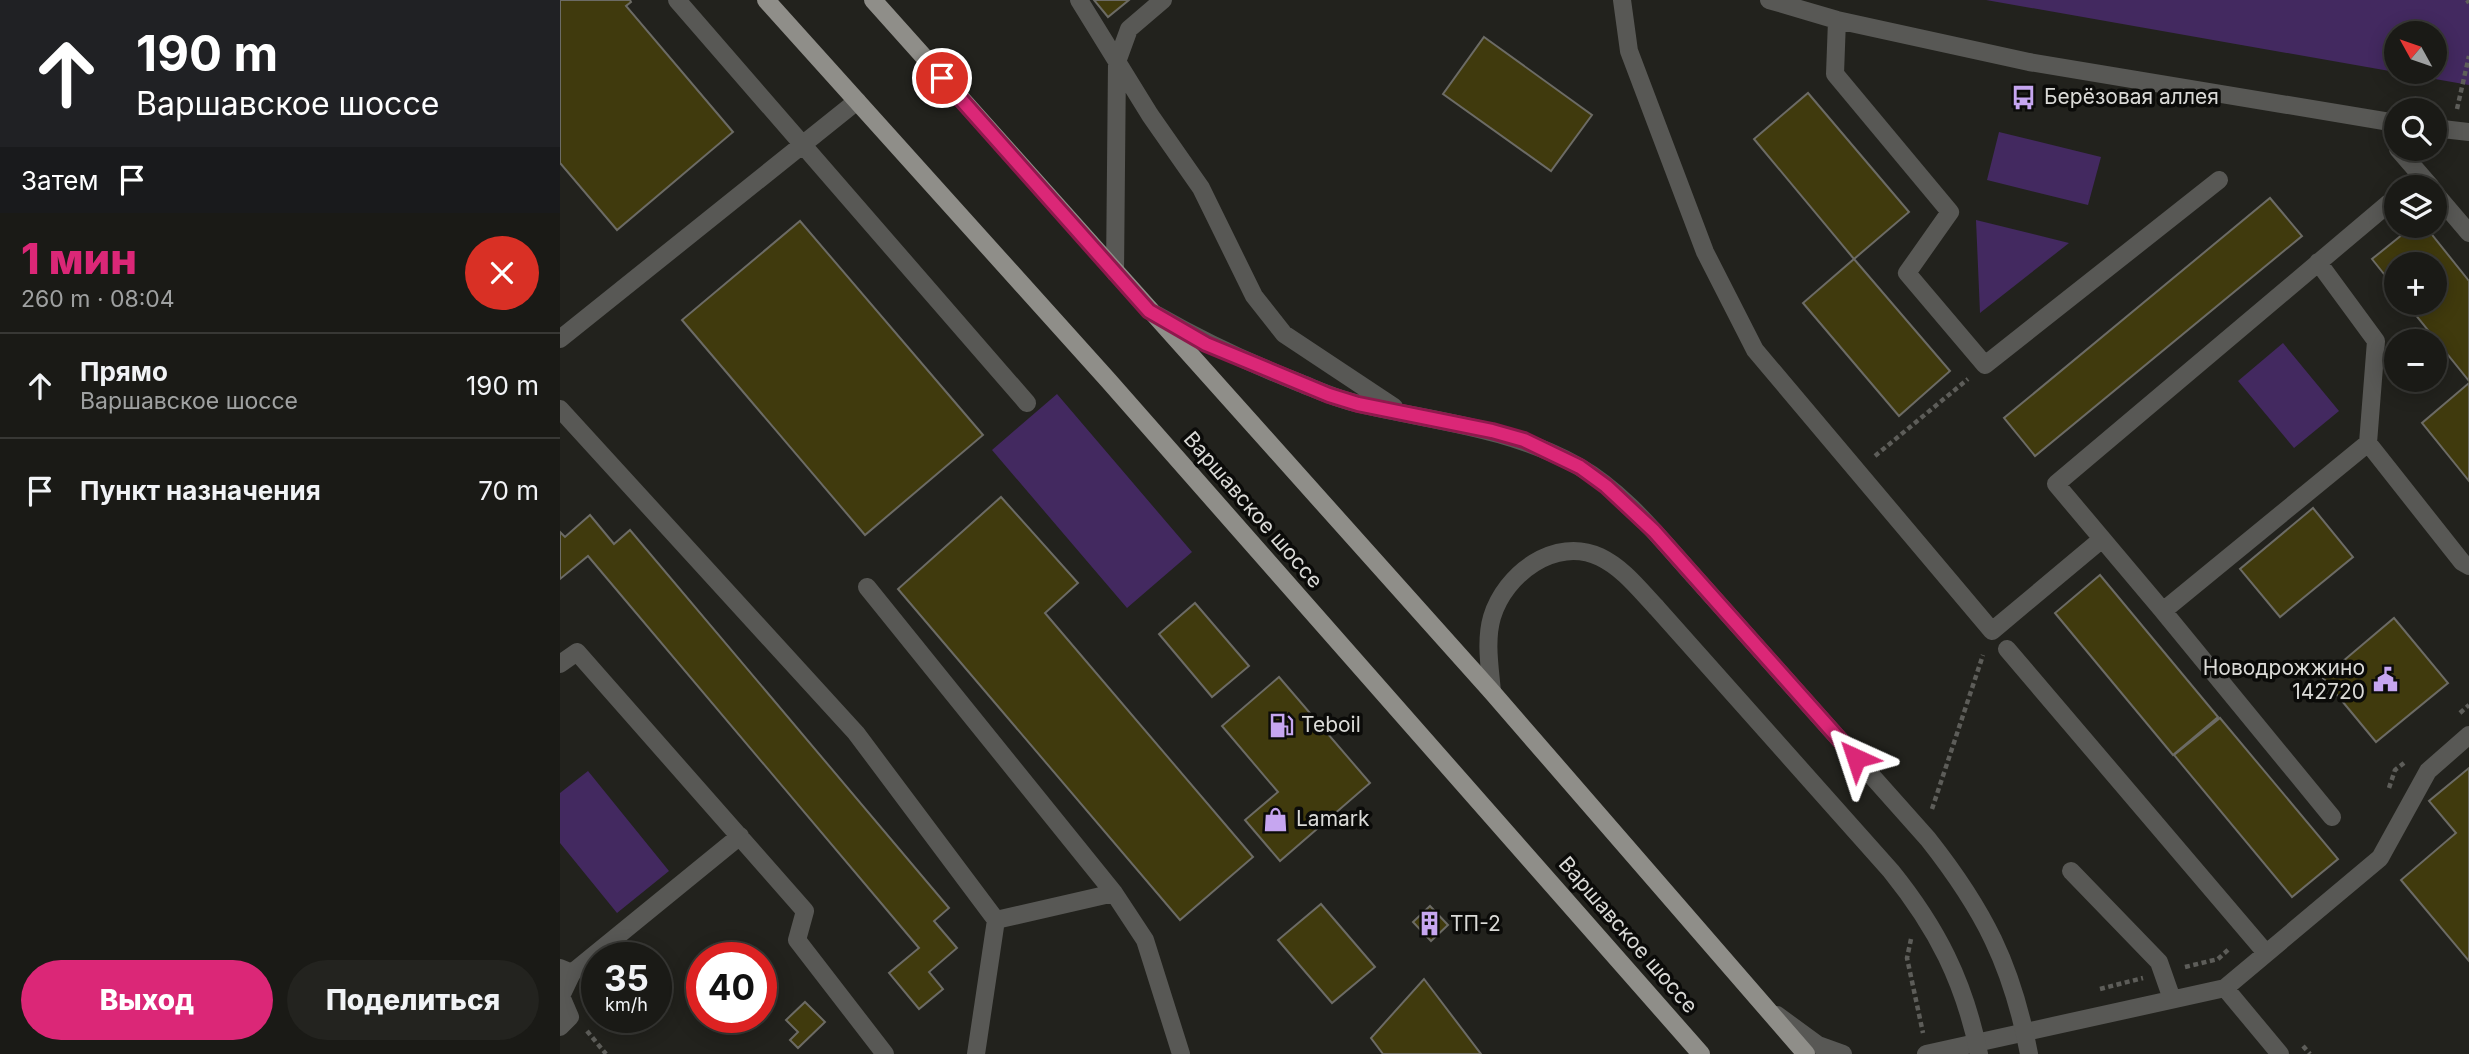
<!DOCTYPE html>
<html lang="ru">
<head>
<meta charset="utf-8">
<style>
  :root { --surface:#1a1a16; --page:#23231f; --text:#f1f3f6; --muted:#9fa1a1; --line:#383835; --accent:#db2777 }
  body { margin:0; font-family:Inter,sans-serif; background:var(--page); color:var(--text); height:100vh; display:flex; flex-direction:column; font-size:26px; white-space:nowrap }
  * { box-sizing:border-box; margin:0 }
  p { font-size:23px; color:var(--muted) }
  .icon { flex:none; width:38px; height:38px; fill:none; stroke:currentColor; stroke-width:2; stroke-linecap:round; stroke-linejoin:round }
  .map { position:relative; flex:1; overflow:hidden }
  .sheet { display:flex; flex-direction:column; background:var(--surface); width:560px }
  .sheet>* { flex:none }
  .top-card { background:#202124; color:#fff; overflow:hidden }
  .needle { width:46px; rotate:310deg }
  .controls { position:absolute; left:1824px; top:21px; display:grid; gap:14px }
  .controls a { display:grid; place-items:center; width:63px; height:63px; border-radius:50%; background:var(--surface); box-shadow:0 4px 18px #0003,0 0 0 2px var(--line); font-size:35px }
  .speed { position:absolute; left:21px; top:942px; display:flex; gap:14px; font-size:35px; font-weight:700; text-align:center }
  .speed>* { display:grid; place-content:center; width:91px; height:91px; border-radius:50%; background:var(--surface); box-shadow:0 4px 18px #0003,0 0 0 2px var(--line); line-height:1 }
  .speed small { font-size:18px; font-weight:400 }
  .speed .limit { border:10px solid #d22; background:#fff; color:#111 }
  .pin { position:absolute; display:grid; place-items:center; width:60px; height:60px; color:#fff; margin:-30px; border:4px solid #fff; border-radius:50%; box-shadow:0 2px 7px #0007 }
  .me { position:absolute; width:77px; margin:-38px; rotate:318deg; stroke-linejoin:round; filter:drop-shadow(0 0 5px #0008) }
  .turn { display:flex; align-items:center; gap:24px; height:147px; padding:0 21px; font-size:32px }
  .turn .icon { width:91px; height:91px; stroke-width:2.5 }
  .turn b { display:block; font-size:49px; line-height:60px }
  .then { display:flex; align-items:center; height:66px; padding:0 21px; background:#0003; gap:14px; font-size:26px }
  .round { display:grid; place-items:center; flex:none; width:74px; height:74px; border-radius:37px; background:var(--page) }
  .overview { display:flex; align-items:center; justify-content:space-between; height:119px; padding:0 21px }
  h1 { font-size:42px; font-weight:800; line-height:52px; color:var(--accent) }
  .button { display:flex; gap:14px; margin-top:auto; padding:14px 21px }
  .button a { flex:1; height:80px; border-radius:42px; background:var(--accent); color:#fff; font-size:28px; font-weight:800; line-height:80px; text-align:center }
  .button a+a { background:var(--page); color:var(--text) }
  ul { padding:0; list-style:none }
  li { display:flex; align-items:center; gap:21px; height:105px; padding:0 21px; border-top:2px solid var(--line) }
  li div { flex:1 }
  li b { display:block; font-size:26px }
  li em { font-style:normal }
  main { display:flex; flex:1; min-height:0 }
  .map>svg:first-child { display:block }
  .green { fill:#432960; fill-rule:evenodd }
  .building { fill:#403a0d; stroke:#6c6b65; stroke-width:2 }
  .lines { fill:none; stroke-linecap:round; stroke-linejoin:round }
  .path { stroke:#5d5d59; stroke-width:4.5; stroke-dasharray:5 3.5; stroke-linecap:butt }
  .minor { stroke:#585855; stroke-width:18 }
  .major { stroke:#8f8e89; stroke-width:18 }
  .minor-bridge { stroke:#585855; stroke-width:18 }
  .route-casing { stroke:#8e194d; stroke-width:18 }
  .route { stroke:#db2777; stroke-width:12 }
  .labels { text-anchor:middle; stroke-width:7; stroke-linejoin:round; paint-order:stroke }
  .poi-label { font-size:21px; fill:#dadad7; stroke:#0b0b09; text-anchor:start }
  .street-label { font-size:21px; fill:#dadad7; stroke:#0b0b09 }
</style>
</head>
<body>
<main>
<section class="sheet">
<div class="top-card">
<div class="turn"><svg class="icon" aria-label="ahead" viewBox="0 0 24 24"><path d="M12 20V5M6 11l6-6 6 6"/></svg><div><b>190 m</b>Варшавское шоссе</div></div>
<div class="then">Затем<svg class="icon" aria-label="arrive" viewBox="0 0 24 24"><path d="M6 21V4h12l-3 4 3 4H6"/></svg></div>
</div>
<div class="overview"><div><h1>1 мин</h1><p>260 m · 08:04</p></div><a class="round" style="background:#d93025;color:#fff"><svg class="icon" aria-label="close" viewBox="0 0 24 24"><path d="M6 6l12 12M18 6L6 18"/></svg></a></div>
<ul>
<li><svg class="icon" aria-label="ahead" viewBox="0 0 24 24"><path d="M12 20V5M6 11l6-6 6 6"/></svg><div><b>Прямо</b><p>Варшавское шоссе</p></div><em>190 m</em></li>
<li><svg class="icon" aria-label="arrive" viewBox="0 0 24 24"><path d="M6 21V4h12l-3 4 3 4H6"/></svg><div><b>Пункт назначения</b></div><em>70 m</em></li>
</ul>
<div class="button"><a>Выход</a><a>Поделиться</a></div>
</section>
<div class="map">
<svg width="1909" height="1054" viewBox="0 0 1909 1054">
  <rect width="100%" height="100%" fill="#22221d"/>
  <path class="green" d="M 1426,0 L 1909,0 L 1909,85 ZM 1836,33 L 1874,33 L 1874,72 L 1836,72 Z
    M 1439,132 L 1541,157 L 1528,205 L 1427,180 Z
    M 1416,220 L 1509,243 L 1420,313 Z
    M 1723,343 L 1779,411 L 1734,448 L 1678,381 Z
    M 497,394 L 632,552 L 567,608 L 432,450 Z
    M 28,771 L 109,871 L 57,913 L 0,843 L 0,793 Z"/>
  <path class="building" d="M 0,0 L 70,0 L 71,2 L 66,6 L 173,132 L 57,230 L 0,163 Z
    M 534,0 L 569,0 L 548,17 Z
    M 924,37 L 1032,115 L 991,171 L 883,94 Z
    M 1248,93 L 1349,212 L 1294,259 L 1194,139 Z
    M 1710,198 L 1742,236 L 1475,456 L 1444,418 Z
    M 240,221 L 423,435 L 305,535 L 122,320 Z
    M 1853,226 L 1865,226 L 1909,281 L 1909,381 L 1846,303 L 1874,303 L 1874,264 L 1836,264 L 1836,289 L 1812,259 Z
    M 1294,259 L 1390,371 L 1339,416 L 1243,303 Z
    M 1909,383 L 1909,481 L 1862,423 Z
    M 441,497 L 518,583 L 485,613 L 693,857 L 620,920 L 338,589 Z
    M 1753,508 L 1793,557 L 1720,617 L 1680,569 Z
    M 30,515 L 54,544 L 70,530 L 389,908 L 374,921 L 397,948 L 369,972 L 383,989 L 359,1009 L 329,973 L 359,948 L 28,556 L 0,579 L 0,532 L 5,537 Z
    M 1540,575 L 1658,717 L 1613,755 L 1495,613 Z
    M 635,603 L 689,666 L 652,697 L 599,634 Z
    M 1834,618 L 1888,683 L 1816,742 L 1763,678 Z
    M 719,677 L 810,783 L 720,861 L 685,820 L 718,792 L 662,726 Z
    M 1660,718 L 1778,859 L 1732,897 L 1614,755 Z
    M 1909,768 L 1909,961 L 1841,880 L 1896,833 L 1869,801 Z
    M 761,904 L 815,967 L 772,1003 L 718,940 Z
    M 870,906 L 888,925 L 871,941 L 853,922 Z
    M 864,979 L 921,1054 L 823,1054 L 811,1038 Z
    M 245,1002 L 265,1022 L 238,1048 L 230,1040 L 238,1032 L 226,1020 Z"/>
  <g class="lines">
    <path class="path" d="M 1907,0 L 1909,3
      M 1897,109 L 1909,56
      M 1315,456 L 1408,379
      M 1900,713 L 1909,705
      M 1829,788 L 1835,770 L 1844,763
      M 1372,809 L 1423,655
      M 1351,939 L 1347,958 L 1363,1033
      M 1625,967 L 1658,959 L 1670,948
      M 1540,989 L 1583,978
      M 27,1031 L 46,1054
      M 1743,1046 L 1750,1054"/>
    <path class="minor" d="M 117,0 L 467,403
      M 519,0 L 590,115 L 641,188 L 694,296 L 724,334 L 834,407
      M 1062,0 L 1069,51 L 1145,252 L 1195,350 L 1432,631 L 1542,539
      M 1209,0 L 1277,20 L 1469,62 L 1836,123
      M 1277,20 L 1275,74 L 1390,212 L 1347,273 L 1425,365 L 1659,180
      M 1874,128 L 1909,132
      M 1838,149 L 1871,187
      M 1874,192 L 1909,233
      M 1829,203 L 1496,484 L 1603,611 L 1808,443 L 1902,562 L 1909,566
      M 1758,262 L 1816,341 L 1808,443
      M 555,273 L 557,62 L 569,29 L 603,0
      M 597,315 C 644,342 689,363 740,383 C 760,391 779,400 800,404 C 876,422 948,427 1018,466 C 1064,492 1098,536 1133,575
      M 0,339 L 297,101
      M 0,409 L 296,733 L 436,920 L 416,1054
      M 307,587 L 554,893 L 585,940 L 621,1054
      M 1603,611 L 1772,817
      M 1447,649 L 1706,953
      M 0,664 L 17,652 L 245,911 L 237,940 L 325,1054
      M 932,692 C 930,668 925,641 932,617 C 945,574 995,536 1040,557 C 1063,568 1079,589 1096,607
      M 1511,871 L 1599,962 L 1612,999
      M 436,920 L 554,893
      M 0,968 L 12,973 L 180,836
      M 1665,988 L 1720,1054
      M 1217,1015 L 1258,1045 L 1283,1054
      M 0,1027 L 10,1017 L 1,996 L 12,973
      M 1366,1054 L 1665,988 L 1820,858 L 1868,771 L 1909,735"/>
    <path class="major" d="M 206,0 L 548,380 L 1141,1054
      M 313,0 L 932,692 L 1246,1054"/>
    <path class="minor-bridge" d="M 1133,575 L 1368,839 C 1424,910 1452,965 1469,1054
      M 1096,607 L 1331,871 C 1377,928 1404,981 1419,1054"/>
  </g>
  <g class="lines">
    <defs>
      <path id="route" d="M 382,78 L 589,311 L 646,344 L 769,395 L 798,404 L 932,431 L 964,440 L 1020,467 L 1046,486 L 1094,531 L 1296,758"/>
    </defs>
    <use href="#route" class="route-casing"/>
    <use href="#route" class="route"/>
  </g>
  <defs>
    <symbol id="bus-bare" viewBox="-9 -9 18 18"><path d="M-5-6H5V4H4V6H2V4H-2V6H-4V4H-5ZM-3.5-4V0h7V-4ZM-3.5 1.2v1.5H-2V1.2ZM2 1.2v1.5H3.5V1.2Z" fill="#c6a6f0" stroke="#0b0b09" stroke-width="2.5" paint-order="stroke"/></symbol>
    <symbol id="civic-bare" viewBox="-9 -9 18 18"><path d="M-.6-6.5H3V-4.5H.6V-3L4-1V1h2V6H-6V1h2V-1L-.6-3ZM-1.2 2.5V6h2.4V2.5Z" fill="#c6a6f0" stroke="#0b0b09" stroke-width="2.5" paint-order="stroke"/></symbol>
    <symbol id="fuel-bare" viewBox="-9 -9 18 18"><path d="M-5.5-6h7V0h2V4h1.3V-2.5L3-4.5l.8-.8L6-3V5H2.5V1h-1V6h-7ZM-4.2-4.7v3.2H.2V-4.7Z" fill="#c6a6f0" stroke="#0b0b09" stroke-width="2.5" paint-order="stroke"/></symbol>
    <symbol id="shop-bare" viewBox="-9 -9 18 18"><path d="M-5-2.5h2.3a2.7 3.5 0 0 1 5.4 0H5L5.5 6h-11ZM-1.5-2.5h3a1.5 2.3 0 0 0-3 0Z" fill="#c6a6f0" stroke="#0b0b09" stroke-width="2.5" paint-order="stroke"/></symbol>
    <symbol id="building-bare" viewBox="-9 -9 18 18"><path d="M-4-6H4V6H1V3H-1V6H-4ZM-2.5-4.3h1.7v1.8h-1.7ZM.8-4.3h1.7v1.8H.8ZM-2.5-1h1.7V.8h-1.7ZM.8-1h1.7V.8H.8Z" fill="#c6a6f0" stroke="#0b0b09" stroke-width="2.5" paint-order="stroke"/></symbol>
  </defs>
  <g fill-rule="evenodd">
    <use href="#bus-bare" x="1446" y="80" width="35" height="35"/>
    <use href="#civic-bare" x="1808" y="662" width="35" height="35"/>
    <use href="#fuel-bare" x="704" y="708" width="35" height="35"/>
    <use href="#shop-bare" x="698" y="802" width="35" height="35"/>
    <use href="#building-bare" x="852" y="906" width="35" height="35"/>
  </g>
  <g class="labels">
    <g class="poi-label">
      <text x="1484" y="104">Берёзовая аллея</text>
      <text x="1805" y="675" text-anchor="end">Новодрожжино<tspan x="1805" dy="24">142720</tspan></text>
      <text x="741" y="732">Teboil</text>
      <text x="736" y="826">Lamark</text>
      <text x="890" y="931">ТП-2</text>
    </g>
    <g class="street-label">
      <text transform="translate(693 510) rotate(49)" y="7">Варшавское шоссе</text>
      <text transform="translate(1068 935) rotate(49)" y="7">Варшавское шоссе</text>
    </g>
  </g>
</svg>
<div class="controls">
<a><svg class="needle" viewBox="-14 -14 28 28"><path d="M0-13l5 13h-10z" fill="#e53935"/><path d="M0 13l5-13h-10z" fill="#9fa1a1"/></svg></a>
<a><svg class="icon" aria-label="search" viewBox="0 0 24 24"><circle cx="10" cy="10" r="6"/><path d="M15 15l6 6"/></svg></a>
<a><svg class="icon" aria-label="layers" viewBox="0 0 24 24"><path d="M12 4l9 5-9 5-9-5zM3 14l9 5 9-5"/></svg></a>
<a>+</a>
<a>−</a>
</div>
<div class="speed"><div>35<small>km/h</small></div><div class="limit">40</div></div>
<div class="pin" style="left:382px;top:78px;background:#d93025"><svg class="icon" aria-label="arrive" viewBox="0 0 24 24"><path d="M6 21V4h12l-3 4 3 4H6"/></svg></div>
<svg class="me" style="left:1296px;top:758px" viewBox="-20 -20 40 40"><path d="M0-17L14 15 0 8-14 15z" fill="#db2777" stroke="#fff" stroke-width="4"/></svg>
</div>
</main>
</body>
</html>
